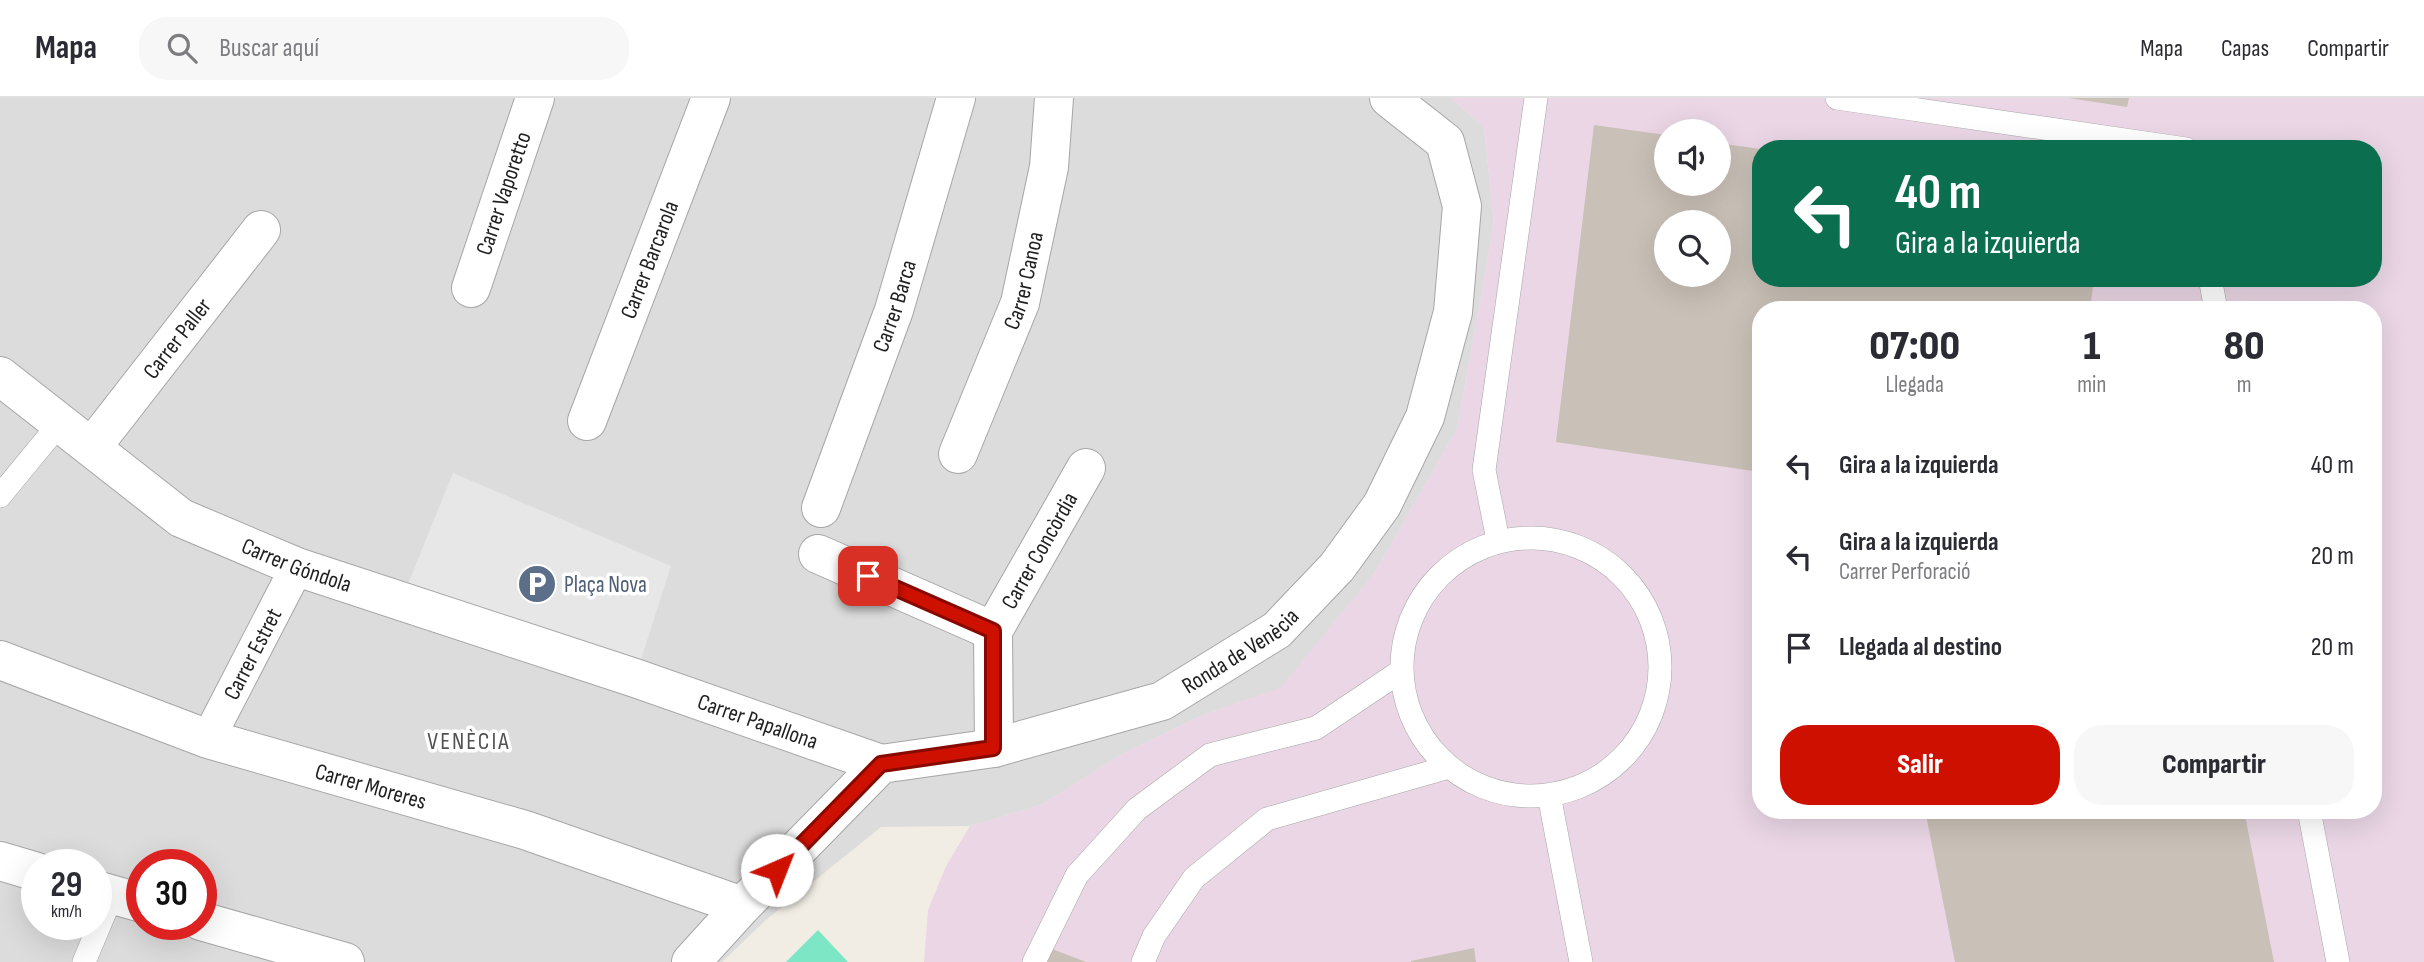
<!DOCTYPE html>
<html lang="es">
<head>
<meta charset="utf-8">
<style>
  :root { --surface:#fff; --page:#f7f7f7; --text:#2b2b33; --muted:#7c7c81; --line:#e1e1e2; --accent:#ce1000 }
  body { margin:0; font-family:"Sofia Sans Condensed",sans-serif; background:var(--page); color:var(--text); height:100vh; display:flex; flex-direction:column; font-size:26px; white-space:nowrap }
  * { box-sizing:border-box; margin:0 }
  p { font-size:23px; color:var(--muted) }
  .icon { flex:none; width:38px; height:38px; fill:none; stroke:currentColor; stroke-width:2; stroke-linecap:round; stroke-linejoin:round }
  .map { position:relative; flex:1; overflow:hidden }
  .details { position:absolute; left:1752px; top:203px; width:630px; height:518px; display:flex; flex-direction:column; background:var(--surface); border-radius:28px; box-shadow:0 7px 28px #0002 }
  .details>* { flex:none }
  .hud { position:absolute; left:1752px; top:42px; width:630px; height:147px; border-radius:28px; box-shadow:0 7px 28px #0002; background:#0b6e4f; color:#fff; overflow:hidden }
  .buttons { position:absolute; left:1654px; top:21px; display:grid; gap:14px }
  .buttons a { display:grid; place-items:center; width:77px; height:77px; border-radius:50%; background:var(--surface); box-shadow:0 7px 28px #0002; font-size:35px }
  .speed { position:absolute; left:21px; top:751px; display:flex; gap:14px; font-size:35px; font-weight:700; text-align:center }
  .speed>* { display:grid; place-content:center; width:91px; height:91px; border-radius:50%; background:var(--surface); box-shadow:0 7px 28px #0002; line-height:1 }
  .speed small { font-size:18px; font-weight:400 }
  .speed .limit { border:10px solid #d22; background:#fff; color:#111 }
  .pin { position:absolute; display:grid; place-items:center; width:60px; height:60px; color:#fff; margin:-30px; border-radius:14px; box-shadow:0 4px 10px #0006 }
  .me { position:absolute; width:77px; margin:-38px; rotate:44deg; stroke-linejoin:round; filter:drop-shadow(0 0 5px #0008) }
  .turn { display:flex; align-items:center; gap:24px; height:147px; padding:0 28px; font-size:32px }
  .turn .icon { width:91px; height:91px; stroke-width:2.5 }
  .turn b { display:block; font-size:49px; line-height:60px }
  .eta { display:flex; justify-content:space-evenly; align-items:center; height:119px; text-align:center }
  .eta b { font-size:42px; font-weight:800; line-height:49px }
  .action { display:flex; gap:14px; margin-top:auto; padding:14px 28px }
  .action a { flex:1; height:80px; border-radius:28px; background:var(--accent); color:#fff; font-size:28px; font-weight:800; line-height:80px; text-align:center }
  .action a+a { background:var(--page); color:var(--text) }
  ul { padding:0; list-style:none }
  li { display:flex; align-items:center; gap:21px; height:91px; padding:0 28px }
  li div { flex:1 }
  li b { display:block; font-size:26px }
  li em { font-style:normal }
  header { display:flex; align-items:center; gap:42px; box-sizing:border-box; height:98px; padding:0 35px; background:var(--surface); border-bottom:2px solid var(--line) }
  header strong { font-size:33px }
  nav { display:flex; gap:38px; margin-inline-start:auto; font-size:24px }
  .search { width:490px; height:63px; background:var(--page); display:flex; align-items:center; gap:18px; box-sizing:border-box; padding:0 24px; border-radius:28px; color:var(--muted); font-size:26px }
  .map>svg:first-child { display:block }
  .residential { fill:#dddcdc; fill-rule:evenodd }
  .industrial { fill:#ead6e5; fill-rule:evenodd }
  .pitch { fill:#7ce6c5 }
  .parking { fill:#e7e7e7 }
  .building { fill:#c9c0b7; fill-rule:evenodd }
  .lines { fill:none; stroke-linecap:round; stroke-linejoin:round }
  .service-casing { stroke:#a6a6a6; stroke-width:24 }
  .pedestrian-casing { stroke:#a6a6a6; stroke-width:35 }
  .minor-casing { stroke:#a6a6a6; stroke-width:40 }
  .service { stroke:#fff; stroke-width:23 }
  .pedestrian { stroke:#fff; stroke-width:33 }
  .minor { stroke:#fff; stroke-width:38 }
  .route-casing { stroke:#860a00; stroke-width:18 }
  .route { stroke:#ce1000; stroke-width:12 }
  .labels { text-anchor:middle; stroke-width:7; stroke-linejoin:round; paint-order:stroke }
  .street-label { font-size:23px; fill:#1f1f1f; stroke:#fff }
  .service-label { font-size:23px; fill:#4e5e75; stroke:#fff; text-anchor:start }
  .neighbourhood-label { font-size:24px; letter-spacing:2px; fill:#525252; stroke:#fff }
</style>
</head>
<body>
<header>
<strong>Mapa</strong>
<div class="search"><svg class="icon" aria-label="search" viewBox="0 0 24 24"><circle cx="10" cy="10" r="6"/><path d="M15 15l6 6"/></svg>Buscar aquí</div>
<nav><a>Mapa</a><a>Capas</a><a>Compartir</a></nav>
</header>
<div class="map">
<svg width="2424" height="864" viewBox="0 0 2424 864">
  <rect width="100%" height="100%" fill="#f1ede4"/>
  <path class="residential" d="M 0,0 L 1451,0 L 1484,29 L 1494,126 L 1457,331 L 1374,476 L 1281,590 L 1203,617 L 1124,655 L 1041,707 L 970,728 L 881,729 L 767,821 L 722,864 L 0,864 ZM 37,766 L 96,766 L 96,826 L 37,826 ZM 142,766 L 201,766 L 201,826 L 142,826 Z"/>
  <path class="industrial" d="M 1451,0 L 2424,0 L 2424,864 L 924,864 L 928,812 L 946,768 L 970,728 L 1041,707 L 1124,655 L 1203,617 L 1280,590 L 1374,476 L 1457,331 L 1494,126 L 1484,29 ZM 1666,33 L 1718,33 L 1718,86 L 1666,86 ZM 1760,51 L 2373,51 L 2373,180 L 1760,180 ZM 1666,124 L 1718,124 L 1718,177 L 1666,177 ZM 1760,212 L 2373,212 L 2373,712 L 1760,712 Z"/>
  <path class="pitch" d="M 818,832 L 848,864 L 786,864 Z"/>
  <path class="parking" d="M 453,375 L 671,468 L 635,580 L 401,503 Z"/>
  <path class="building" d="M 2069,0 L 2129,0 L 2127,9 Z
    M 1594,27 L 1666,37 L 1666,86 L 1718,86 L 1718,45 L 1760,51 L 1760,180 L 2094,180 L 2090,212 L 1760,212 L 1760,374 L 1556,344 ZM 1666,124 L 1718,124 L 1718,177 L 1666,177 Z
    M 1925,712 L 2244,712 L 2274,864 L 1955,864 Z
    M 1039,846 L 1086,864 L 1031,864 Z
    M 1474,850 L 1476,864 L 1411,864 L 1411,863 Z"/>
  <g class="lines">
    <defs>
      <path id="service" d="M 1837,0 L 2186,51
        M 2210,180 L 2216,212
        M 0,398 L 60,325
        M1402 569a129 129 0 1 1 258 0a129 129 0 1 1-258 0Z
        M 1498,442 L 1484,372 L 1536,0
        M 1549,697 L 1581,864
        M 2309,712 L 2338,864
        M 84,864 L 112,797
        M 1034,864 L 1077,777 L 1137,711 L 1210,657 L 1316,630 L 1401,573
        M 1143,864 L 1154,838 L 1194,780 L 1267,721 L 1449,669"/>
      <g id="pedestrian">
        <path id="s1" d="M 208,641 L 297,469"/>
      </g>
      <g id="minor">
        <path id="s2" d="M 471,190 L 535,0"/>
        <path id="s3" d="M 0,278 L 181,420 L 297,469 L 635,580 L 881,666"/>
        <path id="s4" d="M 587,323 L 711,0"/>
        <path id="s5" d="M 92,349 L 261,132"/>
        <path id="s6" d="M 958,356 L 1020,205 L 1049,69 L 1054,0"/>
        <path id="s7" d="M 821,410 L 894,212 L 956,0"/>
        <path d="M 818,456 L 993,533"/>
        <path id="s8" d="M 0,562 L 208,641 L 525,732 L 742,808"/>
        <path id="s9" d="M 994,650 L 993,533 L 1086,370"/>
        <path d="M 0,763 L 37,774"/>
        <path d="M 96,792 L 142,805"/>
        <path d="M 201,823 L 345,864"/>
        <path id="s10" d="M 691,864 L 742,808 L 881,666 L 994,650 L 1162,603 L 1277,532 L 1337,469 L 1382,407 L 1425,319 L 1453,214 L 1462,108 L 1445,44 L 1389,0"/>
      </g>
    </defs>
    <use href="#service" class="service-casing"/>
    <use href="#pedestrian" class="pedestrian-casing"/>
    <use href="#minor" class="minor-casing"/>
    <use href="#service" class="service"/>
    <use href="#pedestrian" class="pedestrian"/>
    <use href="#minor" class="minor"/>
  </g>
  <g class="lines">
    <defs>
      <path id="route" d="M 777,772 L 881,666 L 993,650 L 993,533 L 868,478"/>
    </defs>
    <use href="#route" class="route-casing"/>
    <use href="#route" class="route"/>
  </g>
  <defs>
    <symbol id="parking-disc" viewBox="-11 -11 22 22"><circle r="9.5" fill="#5c6f8a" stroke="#fff"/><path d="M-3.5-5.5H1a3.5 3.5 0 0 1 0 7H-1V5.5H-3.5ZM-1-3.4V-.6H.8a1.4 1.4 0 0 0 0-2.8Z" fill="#fff"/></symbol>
  </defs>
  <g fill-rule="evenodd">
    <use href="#parking-disc" x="515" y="464" width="44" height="44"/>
  </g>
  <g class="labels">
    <g class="street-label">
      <text dy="8" stroke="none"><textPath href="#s2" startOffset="100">Carrer Vaporetto</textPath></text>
      <text dy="8" stroke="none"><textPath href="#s4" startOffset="173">Carrer Barcarola</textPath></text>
      <text dy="8" stroke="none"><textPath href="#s6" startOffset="186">Carrer Canoa</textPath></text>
      <text dy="8" stroke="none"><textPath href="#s7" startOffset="215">Carrer Barca</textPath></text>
      <text dy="8" stroke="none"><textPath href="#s5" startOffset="138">Carrer Paller</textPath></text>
      <text dy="8" stroke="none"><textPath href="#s9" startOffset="210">Carrer Concòrdia</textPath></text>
      <text dy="8" stroke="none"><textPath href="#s3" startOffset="355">Carrer Góndola</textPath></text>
      <text dy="8" stroke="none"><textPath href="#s10" startOffset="656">Ronda de Venècia</textPath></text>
      <text dy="8" stroke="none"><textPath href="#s1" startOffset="96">Carrer Estret</textPath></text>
      <text dy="8" stroke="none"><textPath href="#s3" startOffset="842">Carrer Papallona</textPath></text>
      <text dy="8" stroke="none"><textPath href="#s8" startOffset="392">Carrer Moreres</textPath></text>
    </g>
    <g class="service-label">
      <text x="564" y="494">Plaça Nova</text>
    </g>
    <g class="neighbourhood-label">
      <text x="469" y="651">VENÈCIA</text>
    </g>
  </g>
</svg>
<div class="buttons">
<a><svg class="icon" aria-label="sound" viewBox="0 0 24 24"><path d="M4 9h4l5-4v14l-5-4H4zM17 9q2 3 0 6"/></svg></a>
<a><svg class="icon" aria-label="search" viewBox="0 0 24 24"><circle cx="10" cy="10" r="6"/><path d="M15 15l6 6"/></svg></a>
</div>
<div class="speed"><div>29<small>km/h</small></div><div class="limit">30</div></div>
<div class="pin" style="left:868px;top:478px;background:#d93025"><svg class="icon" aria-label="arrive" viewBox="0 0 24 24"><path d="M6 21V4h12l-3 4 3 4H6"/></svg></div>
<svg class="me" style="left:777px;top:772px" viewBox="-20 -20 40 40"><circle r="19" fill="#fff"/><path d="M0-13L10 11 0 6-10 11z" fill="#ce1000"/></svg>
<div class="hud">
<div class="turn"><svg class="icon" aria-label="left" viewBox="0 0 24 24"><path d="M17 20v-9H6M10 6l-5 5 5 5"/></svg><div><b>40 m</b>Gira a la izquierda</div></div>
</div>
<section class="details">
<div class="eta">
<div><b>07:00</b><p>Llegada</p></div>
<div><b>1</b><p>min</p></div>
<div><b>80</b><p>m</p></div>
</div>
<ul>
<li><svg class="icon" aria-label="left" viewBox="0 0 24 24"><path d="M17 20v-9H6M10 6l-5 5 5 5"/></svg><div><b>Gira a la izquierda</b></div><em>40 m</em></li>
<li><svg class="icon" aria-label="left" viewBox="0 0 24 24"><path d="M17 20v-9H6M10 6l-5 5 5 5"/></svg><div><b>Gira a la izquierda</b><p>Carrer Perforació</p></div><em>20 m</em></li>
<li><svg class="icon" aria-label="arrive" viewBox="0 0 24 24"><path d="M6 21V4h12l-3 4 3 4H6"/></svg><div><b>Llegada al destino</b></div><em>20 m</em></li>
</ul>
<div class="action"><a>Salir</a><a>Compartir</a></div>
</section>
</div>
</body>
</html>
